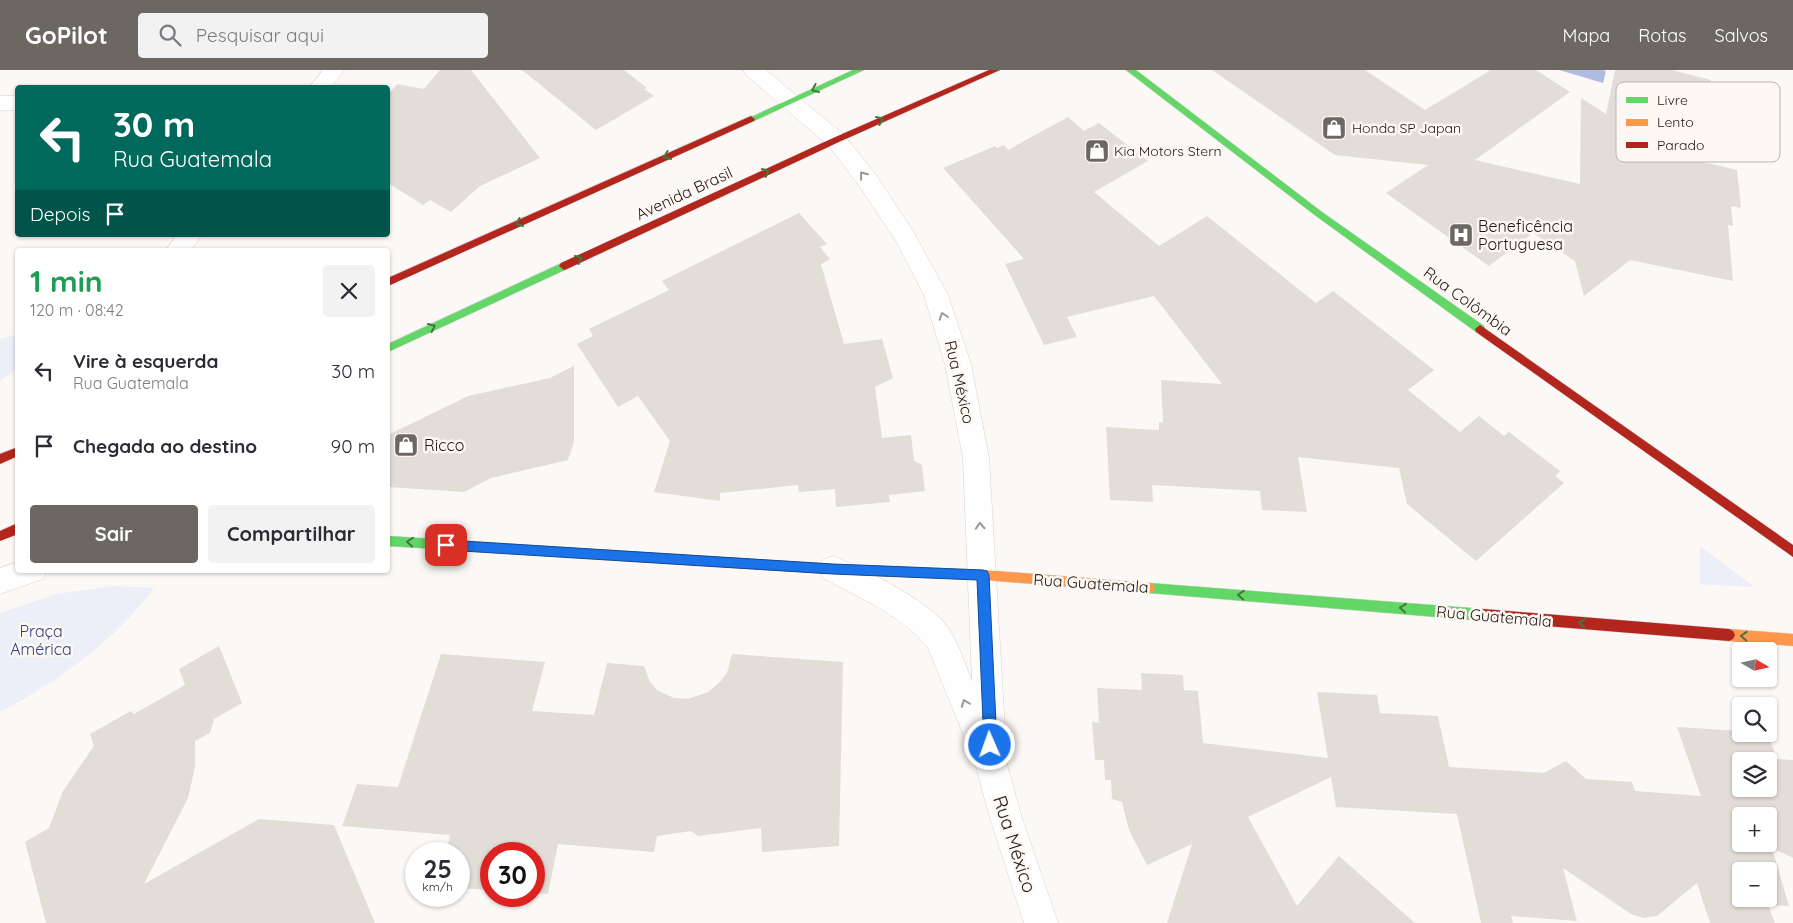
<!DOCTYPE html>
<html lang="pt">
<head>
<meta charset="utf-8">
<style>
  :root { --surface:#fff; --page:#f2f2f3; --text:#2b2b33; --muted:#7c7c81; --accent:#6d6761 }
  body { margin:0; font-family:Quicksand,sans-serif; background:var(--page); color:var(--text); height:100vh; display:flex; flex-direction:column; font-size:19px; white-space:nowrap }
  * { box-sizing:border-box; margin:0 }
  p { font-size:16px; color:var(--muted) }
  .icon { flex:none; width:28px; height:28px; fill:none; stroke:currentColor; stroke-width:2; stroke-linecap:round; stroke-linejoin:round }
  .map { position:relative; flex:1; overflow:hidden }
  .drawer { position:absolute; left:15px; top:178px; width:375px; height:325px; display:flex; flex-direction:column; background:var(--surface); border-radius:5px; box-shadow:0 1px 4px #0004 }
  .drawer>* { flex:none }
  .banner { position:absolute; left:15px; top:15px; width:375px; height:152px; border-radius:5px; box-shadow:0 1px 4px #0004; background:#00695c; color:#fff; overflow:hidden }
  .needle { width:32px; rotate:99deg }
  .tools { position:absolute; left:1732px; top:572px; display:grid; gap:10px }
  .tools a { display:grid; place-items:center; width:45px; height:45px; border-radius:5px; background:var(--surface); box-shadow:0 1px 4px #0004; font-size:25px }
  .speed { position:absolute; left:405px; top:772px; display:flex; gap:10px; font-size:25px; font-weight:700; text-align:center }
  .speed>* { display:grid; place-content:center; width:65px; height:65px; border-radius:50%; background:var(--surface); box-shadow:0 1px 4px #0004; line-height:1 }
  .speed small { font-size:12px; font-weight:400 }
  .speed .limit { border:8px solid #d22; background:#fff; color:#111 }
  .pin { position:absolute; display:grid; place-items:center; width:42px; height:42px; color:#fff; margin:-21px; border-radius:10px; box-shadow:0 2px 8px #0006 }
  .me { position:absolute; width:55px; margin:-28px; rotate:358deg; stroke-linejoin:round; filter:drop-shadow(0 0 4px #0008) }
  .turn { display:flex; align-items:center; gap:18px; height:105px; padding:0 15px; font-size:22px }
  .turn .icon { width:65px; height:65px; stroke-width:2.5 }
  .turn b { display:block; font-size:35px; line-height:42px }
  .then { display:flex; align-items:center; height:48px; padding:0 15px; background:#0003; gap:10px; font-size:19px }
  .round { display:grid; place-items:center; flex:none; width:52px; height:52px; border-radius:5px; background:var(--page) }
  .summary { display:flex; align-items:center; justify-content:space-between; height:85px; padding:0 15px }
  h1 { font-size:30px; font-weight:700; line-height:38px; color:#1e9e55 }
  .cta { display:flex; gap:10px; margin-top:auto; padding:10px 15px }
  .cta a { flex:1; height:58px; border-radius:5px; background:var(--accent); color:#fff; font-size:20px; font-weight:700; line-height:58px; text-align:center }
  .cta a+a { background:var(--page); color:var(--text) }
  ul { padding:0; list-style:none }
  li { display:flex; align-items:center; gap:15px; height:75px; padding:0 15px }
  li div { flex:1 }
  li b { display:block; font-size:19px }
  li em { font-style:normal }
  header { display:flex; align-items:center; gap:30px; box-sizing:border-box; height:70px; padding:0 25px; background:var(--accent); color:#fff }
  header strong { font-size:24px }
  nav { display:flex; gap:28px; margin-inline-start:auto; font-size:18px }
  .search { width:350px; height:45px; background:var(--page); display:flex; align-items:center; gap:12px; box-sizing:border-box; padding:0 18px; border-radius:5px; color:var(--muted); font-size:19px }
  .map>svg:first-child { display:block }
  .green { fill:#eceef8 }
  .water { fill:#afbbe2 }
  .building { fill:#e3ddd7; fill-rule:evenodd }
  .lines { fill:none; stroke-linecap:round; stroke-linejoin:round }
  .street-casing { stroke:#d9d3ce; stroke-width:1 }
  .fast-casing { stroke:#d9d3ce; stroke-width:1 }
  .slow-casing { stroke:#d9d3ce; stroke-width:1 }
  .jam-casing { stroke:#d9d3ce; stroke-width:1 }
  .street { fill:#fefefe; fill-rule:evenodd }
  .fast { fill:#63d668; fill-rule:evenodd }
  .slow { fill:#ff974d; fill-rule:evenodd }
  .jam { fill:#b3261e; fill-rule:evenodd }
  .oneway { stroke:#42783c }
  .oneway2 { stroke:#9b9793 }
  .route { fill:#1a73e8; stroke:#114b97 }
  .labels { text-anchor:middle; stroke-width:5; stroke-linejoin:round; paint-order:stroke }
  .far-poi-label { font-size:14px; fill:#211911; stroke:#fdf8f3; text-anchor:start }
  .street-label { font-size:16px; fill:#211911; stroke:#fdf8f3 }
  .poi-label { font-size:16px; fill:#211911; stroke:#fdf8f3; text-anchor:start }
  .park-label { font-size:16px; fill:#2f4085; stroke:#fdf8f3 }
  .near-street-label { font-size:19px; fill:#211911; stroke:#fdf8f3 }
  .key { fill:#fdf8f3; stroke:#bbb5af; stroke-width:1 }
  .key-label { font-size:14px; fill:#211911 }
</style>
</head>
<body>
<header>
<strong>GoPilot</strong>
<div class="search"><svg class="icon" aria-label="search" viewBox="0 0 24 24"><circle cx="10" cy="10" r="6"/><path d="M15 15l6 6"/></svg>Pesquisar aqui</div>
<nav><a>Mapa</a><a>Rotas</a><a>Salvos</a></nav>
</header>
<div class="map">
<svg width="1793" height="853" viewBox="0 0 1793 853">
  <rect width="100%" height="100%" fill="#fbf8f5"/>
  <path class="green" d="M 17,265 L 17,299 L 0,311 L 0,269 Z
    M 1700,476 L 1752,515 L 1753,517 L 1700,514 Z
    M 113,516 L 154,518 C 114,572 58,611 0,642 L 0,543 L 56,524 Z"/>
  <path class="water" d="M 1559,0 L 1602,0 L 1606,1 L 1603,13 Z"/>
  <path class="building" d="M 440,0 L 471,0 L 540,88 L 480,116 L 451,142 L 430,130 L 423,135 L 388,113 L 388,25 L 397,14 L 424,19 Z
    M 522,0 L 624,0 L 647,18 L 644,19 L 654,26 L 596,60 Z
    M 1212,0 L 1365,0 L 1425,40 L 1491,0 L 1536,0 L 1570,22 L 1475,90 L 1580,114 L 1581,28 L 1606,44 L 1615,0 L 1672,0 L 1711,10 L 1703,92 L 1737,100 L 1741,138 L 1731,136 L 1733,156 L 1728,155 L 1733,211 L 1630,190 L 1584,226 L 1575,191 L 1533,163 L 1489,196 L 1386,123 L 1428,95 L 1335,85 Z
    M 1068,47 L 1084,61 L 1099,53 L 1148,91 L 1094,122 L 1159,176 L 1207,146 L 1316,233 L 1333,221 L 1434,300 L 1408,320 L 1460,362 L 1479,346 L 1504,366 L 1509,362 L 1560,401 L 1555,406 L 1564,413 L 1476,491 L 1407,434 L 1399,398 L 1298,387 L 1307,442 L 1262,440 L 1260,421 L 1152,415 L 1153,432 L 1110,430 L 1106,357 L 1159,360 L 1159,352 L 1163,353 L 1161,310 L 1222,314 L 1154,226 L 1067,247 L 1077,267 L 1044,275 L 1005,194 L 1024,189 L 943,98 L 995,76 L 997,78 L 1004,75 L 1008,80 Z
    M 799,143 L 827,174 L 820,177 L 830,189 L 821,194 L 844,274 L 882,269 L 893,308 L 875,317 L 882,368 L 911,365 L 914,391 L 922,395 L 925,421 L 889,425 L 890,432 L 836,437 L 835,419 L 799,422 L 798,415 L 720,423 L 720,431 L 654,422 L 670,371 L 638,326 L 618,337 L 577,274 L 593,266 L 589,259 L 669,220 L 662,211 Z
    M 574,296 L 574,372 L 568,390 L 491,408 L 464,422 L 388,417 L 388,365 L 468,326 L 550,308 Z
    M 219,576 L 242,633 L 214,649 L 210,663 L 195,671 L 195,697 L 188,728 L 144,814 L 259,749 L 334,755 L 375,853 L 46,853 L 25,772 L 49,758 L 63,721 L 94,676 L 90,664 L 131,641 L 134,644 L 185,615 L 179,599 Z
    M 441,584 L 545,592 L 532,641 L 594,645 L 607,593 L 644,596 L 650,612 L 657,620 L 674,628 L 688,629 L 708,622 L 720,612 L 727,603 L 732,584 L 843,592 L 839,776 L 762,782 L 761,758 L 698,766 L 691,761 L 657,766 L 654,782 L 558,774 L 548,824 L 534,823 L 534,784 L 491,784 L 491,820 L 459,818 L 459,784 L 446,784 L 450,765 L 342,756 L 357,714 L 398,717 Z
    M 1141,603 L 1183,605 L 1184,620 L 1198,621 L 1203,673 L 1328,688 L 1317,622 L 1377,625 L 1380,643 L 1438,646 L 1449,697 L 1544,703 L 1566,691 L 1586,709 L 1632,712 L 1635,721 L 1701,726 L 1677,657 L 1741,661 L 1741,664 L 1768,664 L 1777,689 L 1793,690 L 1793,788 L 1772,778 L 1789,836 L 1768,835 L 1775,853 L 1710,853 L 1697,813 L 1657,846 L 1644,848 L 1631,844 L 1563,798 L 1577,851 L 1511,846 L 1513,853 L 1481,853 L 1457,744 L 1336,737 L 1331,707 L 1248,747 L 1297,836 L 1339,786 L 1415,853 L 1167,853 L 1192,774 L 1147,795 L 1129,760 L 1122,732 L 1112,729 L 1111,710 L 1105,710 L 1104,690 L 1095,690 L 1092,652 L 1099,653 L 1097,618 L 1142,620 ZM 1741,691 L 1769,691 L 1769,719 L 1741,719 ZM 1741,746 L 1769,746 L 1769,774 L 1741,774 ZM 1741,801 L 1769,801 L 1769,829 L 1741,829 Z"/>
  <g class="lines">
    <defs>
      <path id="street" d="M 323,0 L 344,0 L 331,18 L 309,18 Z
        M 743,0 L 766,0 L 844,65 L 876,105 L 913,161 L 948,225 L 971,294 L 989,388 L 1007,694 L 1021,745 L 1058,853 L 1024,853 L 989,745 L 975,693 L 928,578 C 902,545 859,528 823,508 L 819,499 L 823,490 L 833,486 C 862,497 933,533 949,559 C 959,574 965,594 972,611 L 963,388 L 945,294 L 924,225 L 896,171 L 860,117 L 828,75 L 746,5 Z
        M 0,26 L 18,26 L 18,40 L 0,40 Z
        M 177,165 L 202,165 L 191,180 L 166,180 Z
        M 18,492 L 18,500 L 47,500 L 43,509 L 0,524 L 0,498 Z"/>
      <path id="fast" d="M 853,0 L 864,0 L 754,51 L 751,52 L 747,49 Z
        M 1126,0 L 1136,0 L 1322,142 L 1484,256 L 1485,259 L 1484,262 L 1476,262 L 1316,146 Z
        M 564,192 L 567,193 L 569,196 L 567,199 L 388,282 L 388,274 Z
        M 388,466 L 625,481 L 629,482 L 631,486 L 629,490 L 625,491 L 388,476 Z
        M 1149,513 L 1484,539 L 1488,541 L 1490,545 L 1488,549 L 1484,551 L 1149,523 L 1145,522 L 1143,518 L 1145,514 Z"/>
      <path id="slow" d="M 831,494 L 983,500 L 1149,513 L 1153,514 L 1155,518 L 1153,522 L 1149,523 L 983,510 L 831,504 L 827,503 L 825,499 L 827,495 Z
        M 1729,559 L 1793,564 L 1793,576 L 1729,571 L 1725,569 L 1723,565 L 1725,561 Z"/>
      <path id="jam" d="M 989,0 L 1000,0 L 839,72 L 567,199 L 564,200 L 559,196 L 561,193 L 833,68 Z
        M 751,46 L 755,49 L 754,51 L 388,216 L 388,208 Z
        M 1480,255 L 1793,475 L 1793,487 L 1476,262 L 1475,259 Z
        M 18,377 L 18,386 L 0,394 L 0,384 Z
        M 18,453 L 18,464 L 0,471 L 0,461 Z
        M 625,481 L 831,494 L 835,495 L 837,499 L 835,503 L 831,504 L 625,491 L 621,490 L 619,486 L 621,482 Z
        M 1484,539 L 1729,559 L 1733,561 L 1735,565 L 1733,569 L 1729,571 L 1484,551 L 1480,549 L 1478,545 L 1480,541 Z"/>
    </defs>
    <use href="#street" class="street-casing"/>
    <use href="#fast" class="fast-casing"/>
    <use href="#slow" class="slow-casing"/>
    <use href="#jam" class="jam-casing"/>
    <use href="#street" class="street"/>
    <use href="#fast" class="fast"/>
    <use href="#slow" class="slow"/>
    <use href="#jam" class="jam"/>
  </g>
  <defs><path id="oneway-chevron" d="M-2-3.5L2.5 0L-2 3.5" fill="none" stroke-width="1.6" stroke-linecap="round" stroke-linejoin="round" transform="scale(1.25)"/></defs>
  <g class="oneway">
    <use href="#oneway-chevron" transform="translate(815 19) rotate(157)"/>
    <use href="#oneway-chevron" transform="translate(880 50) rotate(-23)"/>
    <use href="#oneway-chevron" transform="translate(667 86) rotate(156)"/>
    <use href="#oneway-chevron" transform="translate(766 102) rotate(-25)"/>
    <use href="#oneway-chevron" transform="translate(519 153) rotate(156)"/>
    <use href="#oneway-chevron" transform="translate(579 189) rotate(-25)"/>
    <use href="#oneway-chevron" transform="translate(432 257) rotate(-25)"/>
    <use href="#oneway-chevron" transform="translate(410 472) rotate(-176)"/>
    <use href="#oneway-chevron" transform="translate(1241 525) rotate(-176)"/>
    <use href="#oneway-chevron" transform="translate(1403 538) rotate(-175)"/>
    <use href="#oneway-chevron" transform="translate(1582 553) rotate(-175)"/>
    <use href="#oneway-chevron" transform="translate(1744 566) rotate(-176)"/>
  </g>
  <g class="oneway2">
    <use href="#oneway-chevron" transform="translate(863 105) rotate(-128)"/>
    <use href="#oneway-chevron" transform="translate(943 246) rotate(-108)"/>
    <use href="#oneway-chevron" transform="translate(980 456) rotate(-93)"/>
    <use href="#oneway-chevron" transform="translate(965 633) rotate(-111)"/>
  </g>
  <path class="route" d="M 446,470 L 833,494 L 983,500 L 987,501 L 989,505 L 997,675 L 995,680 L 990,682 L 986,680 L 984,675 L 977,510 L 833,504 L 446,480 L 441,478 L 440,475 L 441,471 Z"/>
  <defs>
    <symbol id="shop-square" viewBox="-11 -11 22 22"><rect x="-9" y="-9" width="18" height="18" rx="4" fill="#6d6761" stroke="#fdf8f3"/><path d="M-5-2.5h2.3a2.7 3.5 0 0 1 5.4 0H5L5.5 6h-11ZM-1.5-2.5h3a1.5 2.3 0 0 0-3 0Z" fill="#fff"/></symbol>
    <symbol id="hospital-square" viewBox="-11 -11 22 22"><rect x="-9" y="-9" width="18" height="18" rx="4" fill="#6d6761" stroke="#fdf8f3"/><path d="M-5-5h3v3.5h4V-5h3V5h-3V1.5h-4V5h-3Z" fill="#fff"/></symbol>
  </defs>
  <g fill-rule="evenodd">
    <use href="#shop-square" x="1320" y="44" width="28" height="28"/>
    <use href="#shop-square" x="1083" y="67" width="28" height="28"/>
    <use href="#hospital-square" x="1447" y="151" width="28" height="28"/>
    <use href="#shop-square" x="392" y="361" width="28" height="28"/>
  </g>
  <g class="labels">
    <g class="far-poi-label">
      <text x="1352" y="63">Honda SP Japan</text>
      <text x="1114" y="86">Kia Motors Stern</text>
    </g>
    <g class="street-label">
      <text transform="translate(684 123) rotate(-25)" y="6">Avenida Brasil</text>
      <text transform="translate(1468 231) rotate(36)" y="6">Rua Colômbia</text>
      <text transform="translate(960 312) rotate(77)" y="6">Rua México</text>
      <text transform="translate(1091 513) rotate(4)" y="6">Rua Guatemala</text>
      <text transform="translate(1494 546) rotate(5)" y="6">Rua Guatemala</text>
    </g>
    <g class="poi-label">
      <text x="1478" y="162">Beneficência<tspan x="1478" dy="18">Portuguesa</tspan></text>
      <text x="424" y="381">Ricco</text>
    </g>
    <g class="park-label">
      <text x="41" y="567">Praça<tspan x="41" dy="18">América</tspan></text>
    </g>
    <g class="near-street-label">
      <text transform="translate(1015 774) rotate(72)" y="7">Rua México</text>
    </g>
  </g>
  <rect x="1616" y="12" width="164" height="80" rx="8" class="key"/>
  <rect x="1626" y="27" width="22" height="6" fill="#63d668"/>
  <rect x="1626" y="49" width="22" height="7" fill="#ff974d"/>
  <rect x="1626" y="72" width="22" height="6" fill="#b3261e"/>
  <g class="key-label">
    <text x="1657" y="35">Livre</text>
    <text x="1657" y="57">Lento</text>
    <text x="1657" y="80">Parado</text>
  </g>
</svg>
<div class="tools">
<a><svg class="needle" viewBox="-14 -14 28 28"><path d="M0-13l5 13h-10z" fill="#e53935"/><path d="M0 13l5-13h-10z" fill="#7c7c81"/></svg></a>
<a><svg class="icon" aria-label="search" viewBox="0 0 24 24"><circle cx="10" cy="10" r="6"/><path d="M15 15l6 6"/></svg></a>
<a><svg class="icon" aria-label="layers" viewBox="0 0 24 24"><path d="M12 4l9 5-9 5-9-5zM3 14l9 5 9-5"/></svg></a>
<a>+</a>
<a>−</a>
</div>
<div class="speed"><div>25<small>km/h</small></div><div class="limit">30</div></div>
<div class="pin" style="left:446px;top:475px;background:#d93025"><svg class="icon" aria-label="arrive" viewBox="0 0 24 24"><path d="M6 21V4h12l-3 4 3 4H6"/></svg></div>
<svg class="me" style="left:990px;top:675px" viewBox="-20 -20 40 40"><circle r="17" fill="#1a73e8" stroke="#fff" stroke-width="3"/><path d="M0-11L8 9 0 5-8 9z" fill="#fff"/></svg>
<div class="banner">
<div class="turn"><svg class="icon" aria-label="left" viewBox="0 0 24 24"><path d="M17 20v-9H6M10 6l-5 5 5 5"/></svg><div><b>30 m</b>Rua Guatemala</div></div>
<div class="then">Depois<svg class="icon" aria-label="arrive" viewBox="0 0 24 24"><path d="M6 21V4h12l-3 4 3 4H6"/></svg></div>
</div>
<section class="drawer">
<div class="summary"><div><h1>1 min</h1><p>120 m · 08:42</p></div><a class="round"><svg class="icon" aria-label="close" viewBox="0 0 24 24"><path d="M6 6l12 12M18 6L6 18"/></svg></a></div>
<ul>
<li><svg class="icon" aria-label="left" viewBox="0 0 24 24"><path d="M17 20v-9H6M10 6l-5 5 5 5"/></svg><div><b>Vire à esquerda</b><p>Rua Guatemala</p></div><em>30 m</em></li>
<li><svg class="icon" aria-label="arrive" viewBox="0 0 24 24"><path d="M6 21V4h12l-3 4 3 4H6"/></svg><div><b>Chegada ao destino</b></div><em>90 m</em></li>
</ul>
<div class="cta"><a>Sair</a><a>Compartilhar</a></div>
</section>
</div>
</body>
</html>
